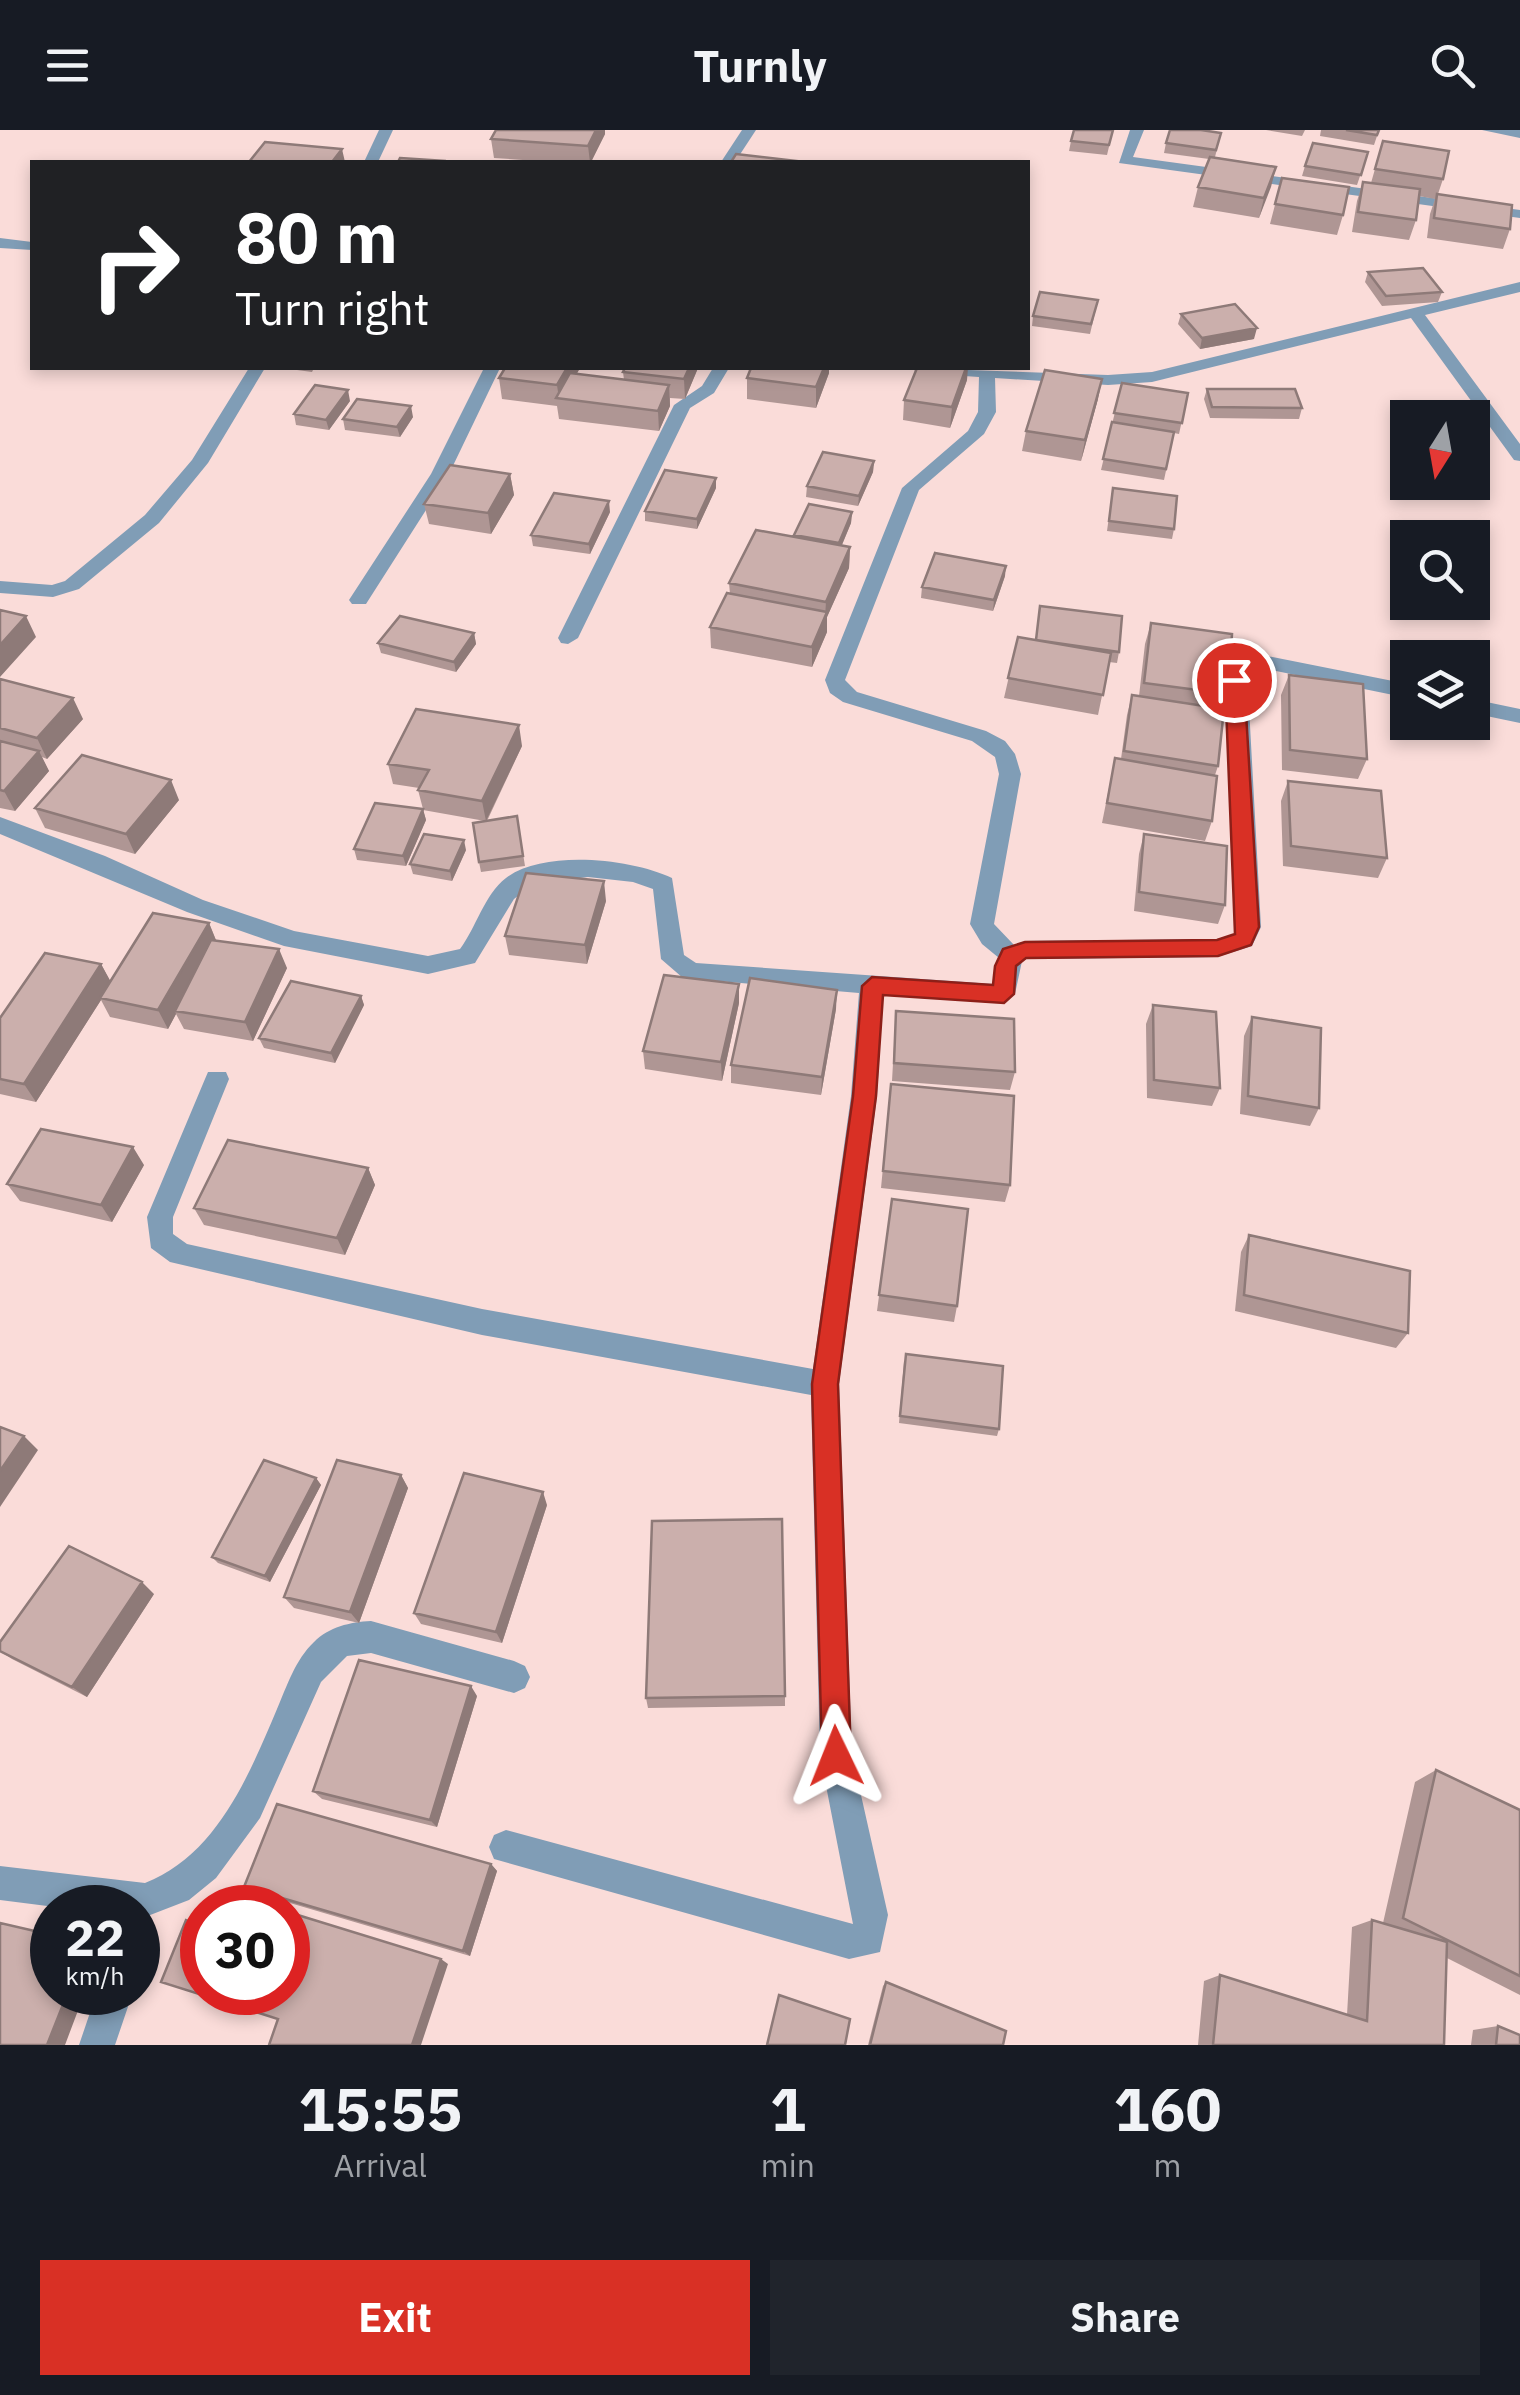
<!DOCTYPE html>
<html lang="en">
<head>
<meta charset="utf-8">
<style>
  :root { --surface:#171b24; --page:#20242c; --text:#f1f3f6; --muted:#9ea1a6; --accent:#d93025 }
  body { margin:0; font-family:"IBM Plex Sans",sans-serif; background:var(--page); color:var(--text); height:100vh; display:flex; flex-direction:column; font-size:38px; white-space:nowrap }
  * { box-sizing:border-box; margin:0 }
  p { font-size:32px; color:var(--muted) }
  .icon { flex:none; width:55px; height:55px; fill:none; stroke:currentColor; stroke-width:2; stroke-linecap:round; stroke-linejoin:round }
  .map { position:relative; height:1915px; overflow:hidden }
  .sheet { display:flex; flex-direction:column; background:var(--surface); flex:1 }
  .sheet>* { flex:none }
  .hud { position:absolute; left:30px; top:30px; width:1000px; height:210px; border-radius:0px; box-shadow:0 5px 15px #0003; background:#202124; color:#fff; overflow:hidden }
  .needle { width:65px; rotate:191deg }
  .controls { position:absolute; left:1390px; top:270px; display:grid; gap:20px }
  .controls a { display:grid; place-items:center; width:100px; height:100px; border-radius:0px; background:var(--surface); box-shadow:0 5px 15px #0003; font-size:50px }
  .speed { position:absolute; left:30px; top:1755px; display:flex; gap:20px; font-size:50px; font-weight:700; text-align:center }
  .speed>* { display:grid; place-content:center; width:130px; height:130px; border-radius:50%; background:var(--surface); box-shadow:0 5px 15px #0003; line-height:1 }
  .speed small { font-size:25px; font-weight:400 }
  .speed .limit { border:15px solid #d22; background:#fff; color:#111 }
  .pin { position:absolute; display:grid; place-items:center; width:85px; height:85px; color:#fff; margin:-42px; border:5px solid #fff; border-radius:50%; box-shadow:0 2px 10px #0007 }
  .me { position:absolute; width:110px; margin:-55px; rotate:358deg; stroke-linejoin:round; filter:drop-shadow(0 0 8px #0008) }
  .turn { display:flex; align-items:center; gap:35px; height:210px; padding:0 40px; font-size:45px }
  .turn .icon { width:130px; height:130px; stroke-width:2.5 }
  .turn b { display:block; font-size:70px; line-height:85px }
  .eta { display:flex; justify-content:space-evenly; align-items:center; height:170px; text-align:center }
  .eta b { font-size:60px; font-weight:700; line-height:70px }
  .button { display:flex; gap:20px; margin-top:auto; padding:20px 40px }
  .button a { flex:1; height:115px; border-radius:0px; background:var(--accent); color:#fff; font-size:40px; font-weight:700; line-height:115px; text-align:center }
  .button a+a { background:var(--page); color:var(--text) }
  header { display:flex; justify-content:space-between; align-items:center; height:130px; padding:0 40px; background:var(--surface); font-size:45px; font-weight:700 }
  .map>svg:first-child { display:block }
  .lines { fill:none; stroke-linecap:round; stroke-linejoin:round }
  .street { fill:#809db6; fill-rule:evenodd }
  .wall { fill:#af9694 }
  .shaded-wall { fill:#8e7a78 }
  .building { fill:#cbafac; stroke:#8e7a78; stroke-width:2.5 }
  .route { fill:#d93025; stroke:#8d1f18; stroke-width:2.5 }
</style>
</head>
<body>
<header><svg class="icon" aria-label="menu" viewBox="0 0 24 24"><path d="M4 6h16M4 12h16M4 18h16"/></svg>Turnly<svg class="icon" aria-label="search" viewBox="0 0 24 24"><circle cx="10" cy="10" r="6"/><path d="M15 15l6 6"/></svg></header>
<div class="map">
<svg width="1520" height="1915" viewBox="0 0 1520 1915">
  <rect width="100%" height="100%" fill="#fadcd9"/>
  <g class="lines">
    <path class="street" d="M 379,0 L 393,0 L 378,32 L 364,32 Z
      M 742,0 L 756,0 L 735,32 L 721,32 Z
      M 1130,0 L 1144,0 L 1133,27 L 1520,80 L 1520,88 L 1119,33 Z
      M 1482,0 L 1520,0 L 1520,8 Z
      M 0,108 L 32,112 L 32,120 L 0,118 Z
      M 1520,152 L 1520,162 L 1425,185 L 1520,314 L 1520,331 L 1514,330 L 1411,188 L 1152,252 L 1108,255 L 995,248 L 996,282 L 984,304 L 919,360 L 845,550 L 857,562 L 986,601 L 1005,611 L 1015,624 L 1021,644 L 994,794 L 1014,815 L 1025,811 L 1217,809 L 1235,804 L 1225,550 C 1227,535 1232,526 1247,522 L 1408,554 L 1408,568 L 1251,536 L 1247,540 L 1261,797 L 1252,816 L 1217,827 L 1026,829 L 1022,831 L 1015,864 L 1003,873 L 883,865 L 877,966 L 839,1254 L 852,1625 L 888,1785 L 880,1822 L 849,1829 L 494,1729 L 489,1717 L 494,1705 L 506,1700 L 853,1794 L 820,1625 L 811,1265 L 482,1205 L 170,1132 L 151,1118 L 147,1087 L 205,949 L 208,942 L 226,942 L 229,949 L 173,1087 L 173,1104 L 187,1114 L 482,1179 L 813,1239 L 851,966 L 859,863 L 683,848 L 661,829 L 653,759 L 633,752 L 588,747 L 533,754 L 514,769 L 475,833 L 428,844 L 284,816 L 187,782 L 0,704 L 0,687 L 105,726 L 203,770 L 294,801 L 428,826 L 460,819 C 476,798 484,765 506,748 C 544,719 632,729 672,748 L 684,825 L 696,833 L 993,854 L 999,828 L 982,814 L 970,794 L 999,644 L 995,627 L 972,611 L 843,572 L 830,563 L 825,550 L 902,358 L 968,301 L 978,282 L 979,247 L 919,243 L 911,238 L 1108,245 L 1152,242 Z
      M 249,238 L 265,238 L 208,333 L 159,393 L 79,459 L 53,467 L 0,463 L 0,451 L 52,455 L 65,451 L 145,385 L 192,330 Z
      M 484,238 L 500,238 L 449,344 L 366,474 L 352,474 L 349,470 L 431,344 Z
      M 713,238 L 729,238 L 714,263 L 690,278 L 578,508 L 568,514 L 561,513 L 558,508 L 674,275 L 702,256 Z
      M 1472,569 L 1520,579 L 1520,593 L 1472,583 Z
      M 371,1491 L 514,1531 L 525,1536 L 530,1547 L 525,1558 L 514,1563 L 371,1523 L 347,1526 L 321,1552 L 260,1688 L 216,1748 L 189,1770 L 145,1787 L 138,1786 L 138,1778 L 63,1778 L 0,1770 L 0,1736 L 145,1753 C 217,1725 249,1645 277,1579 C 287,1556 295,1530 314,1512 C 329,1497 350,1492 371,1491 Z
      M 97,1862 L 133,1862 L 115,1915 L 79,1915 Z"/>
  </g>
  <path class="wall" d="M 1113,0 L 1107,25 L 1069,21 L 1071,11 Z
    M 1266,0 L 1305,0 L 1302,6 Z
    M 1321,0 L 1379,0 L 1374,15 L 1320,6 Z
    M 1221,3 L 1215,27 L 1276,37 L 1259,88 L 1193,77 L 1198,57 L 1209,29 L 1164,23 L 1166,13 Z
    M 605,4 L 591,32 L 552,32 L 494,28 L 491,9 Z
    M 1383,11 L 1443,49 L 1438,64 L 1510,99 L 1503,119 L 1427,108 L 1430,84 L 1435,69 L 1419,66 L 1416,90 L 1409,110 L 1352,102 L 1357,71 L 1363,52 L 1371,53 Z
    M 1368,22 L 1357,55 L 1302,46 L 1305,36 Z
    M 1282,48 L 1343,85 L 1337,105 L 1270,94 Z
    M 1368,142 L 1442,162 L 1438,172 L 1382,176 L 1365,152 Z
    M 1098,170 L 1090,204 L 1032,196 L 1033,186 Z
    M 1181,184 L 1254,209 L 1200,219 L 1178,194 Z
    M 282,238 L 314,238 L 312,242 Z
    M 580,238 L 576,244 L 624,250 L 623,242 L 625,238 L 698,238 L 685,269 L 670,268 L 670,276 L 659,301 L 559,289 L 557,276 L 502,269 L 499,248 Z
    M 829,243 L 816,278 L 747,269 L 747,248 Z
    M 967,250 L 950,298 L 903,290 L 904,270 Z
    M 1122,253 L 1188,263 L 1179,304 L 1174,303 L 1164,350 L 1101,340 Z
    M 1207,259 L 1302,278 L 1299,289 L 1210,288 L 1204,269 Z
    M 1098,269 L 1081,331 L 1022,321 L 1026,301 Z
    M 350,271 L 329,300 L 296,295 L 294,284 Z
    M 413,287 L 400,307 L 345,300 L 343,289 Z
    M 874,331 L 873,342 L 858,376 L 806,367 L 807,356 Z
    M 510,344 L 514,365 L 491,404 L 429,394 L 424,374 Z
    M 716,358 L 697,399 L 645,391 L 645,381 Z
    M 1113,358 L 1174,399 L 1172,409 L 1107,401 Z
    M 610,382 L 590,424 L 533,416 L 531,405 Z
    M 852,382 L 851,393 L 842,415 L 850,417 L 849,438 L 827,487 L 827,502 L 812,537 L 711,518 L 710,497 L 730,464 L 729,453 L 794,407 Z
    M 1005,446 L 993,481 L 921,468 L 922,457 Z
    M 1151,493 L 1228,564 L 1224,579 L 1218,636 L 1215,645 L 1212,691 L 1205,711 L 1102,693 L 1115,628 L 1121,629 L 1127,585 L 1132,565 L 1139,566 L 1145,514 Z
    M 474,503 L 476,514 L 456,542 L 381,523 L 378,513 Z
    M 1018,507 L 1119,522 L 1117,533 L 1109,532 L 1098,585 L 1004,568 Z
    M 1289,545 L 1367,629 L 1358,649 L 1282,640 L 1281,565 Z
    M 0,549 L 83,589 L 47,629 L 42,627 L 49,641 L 15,681 L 0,678 Z
    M 522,616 L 487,691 L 517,686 L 525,736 L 481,742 L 479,732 L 485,691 L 423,680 L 426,690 L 406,736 L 357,730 L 354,719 L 423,679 L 418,660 L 419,658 L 393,654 L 388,634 Z
    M 1288,651 L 1387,728 L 1378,748 L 1283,736 L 1281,671 Z
    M 179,670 L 135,724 L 45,698 L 35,678 Z
    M 1144,704 L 1225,775 L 1218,794 L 1134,781 L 1139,724 Z
    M 466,720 L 452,751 L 413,744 L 410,734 Z
    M 606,771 L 587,834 L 509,825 L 505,806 Z
    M 209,793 L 216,810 L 287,838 L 253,911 L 184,899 L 176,884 L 168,899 L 110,887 L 101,870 L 36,972 L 0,964 L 0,888 L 101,834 L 110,851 Z
    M 361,866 L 364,875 L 335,933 L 264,918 L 259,908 Z
    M 739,873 L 722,951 L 645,939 L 643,921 Z
    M 1153,875 L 1220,958 L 1212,976 L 1147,968 L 1146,894 Z
    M 836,879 L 821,965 L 731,953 L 731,935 Z
    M 896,881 L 1015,942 L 1010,960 L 892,951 Z
    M 1252,887 L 1319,978 L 1310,996 L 1240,984 L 1244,906 Z
    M 891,954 L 1010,1055 L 1005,1072 L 881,1058 Z
    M 144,1035 L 112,1092 L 20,1071 L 7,1054 Z
    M 368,1038 L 375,1055 L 345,1125 L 204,1095 L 194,1078 Z
    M 892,1069 L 957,1176 L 954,1192 L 877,1181 Z
    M 1249,1105 L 1408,1203 L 1396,1218 L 1235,1181 L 1241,1122 Z
    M 904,1231 L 999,1299 L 997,1306 L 899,1293 Z
    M 401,1345 L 408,1358 L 359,1493 L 294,1478 L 284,1467 Z
    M 316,1348 L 321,1355 L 270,1452 L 218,1433 L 212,1427 Z
    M 547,1375 L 502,1513 L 421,1494 L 414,1483 Z
    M 154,1464 L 87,1567 L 12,1529 L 0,1521 Z
    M 477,1566 L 437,1697 L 322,1669 L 313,1661 Z
    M 785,1566 L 785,1576 L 648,1578 L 646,1568 Z
    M 1436,1640 L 1520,1680 L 1520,1865 L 1447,1828 L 1444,1915 L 1198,1915 L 1204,1851 L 1220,1845 L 1347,1885 L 1352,1797 L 1372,1790 L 1383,1793 L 1415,1652 Z
    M 491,1734 L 497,1741 L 470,1826 L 256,1763 L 244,1757 Z
    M 886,1852 L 1003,1915 L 868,1915 L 883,1856 Z
    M 1498,1896 L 1520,1915 L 1471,1915 L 1473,1900 Z"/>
  <path class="shaded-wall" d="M 596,0 L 605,0 L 605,4 L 591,32 L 590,32 L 588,16 Z
    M 342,19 L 345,32 L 332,32 Z
    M 1276,37 L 1271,57 L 1259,88 L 1264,68 Z
    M 1257,198 L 1254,209 L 1200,219 L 1202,208 Z
    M 567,238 L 580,238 L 563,269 L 559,269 L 557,255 Z
    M 689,238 L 698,238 L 685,269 L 684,249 Z
    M 824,238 L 829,238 L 829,243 L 816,278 L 816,257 Z
    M 966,238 L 968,238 L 967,250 L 950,298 L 952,277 Z
    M 1102,249 L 1098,269 L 1081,331 L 1085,310 Z
    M 669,255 L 670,276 L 659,301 L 658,281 Z
    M 348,260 L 350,271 L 329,300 L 326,290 Z
    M 411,276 L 413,287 L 400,307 L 397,297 Z
    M 874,331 L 873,342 L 858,376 L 859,366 Z
    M 510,344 L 514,365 L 491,404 L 488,383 Z
    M 716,348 L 716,358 L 697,399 L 697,389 Z
    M 609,371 L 610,382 L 590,424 L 589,414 Z
    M 852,382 L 851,393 L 838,424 L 839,413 Z
    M 850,417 L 849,438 L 827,487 L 827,502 L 812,537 L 812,517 L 825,487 L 826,472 Z
    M 1006,436 L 1005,446 L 993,481 L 994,470 Z
    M 26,486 L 36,507 L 0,547 L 0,515 Z
    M 474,503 L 476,514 L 456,542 L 454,532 Z
    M 73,568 L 83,589 L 47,629 L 37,608 Z
    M 519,595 L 522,616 L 486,691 L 482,671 Z
    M 39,621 L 49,641 L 15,681 L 4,661 Z
    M 171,650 L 179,670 L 135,724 L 126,704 Z
    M 423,679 L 426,690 L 406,736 L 403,726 Z
    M 464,710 L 466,720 L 452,751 L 450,741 Z
    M 604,751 L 606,771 L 587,834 L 585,815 Z
    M 209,793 L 217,813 L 175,881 L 176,884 L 168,899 L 158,880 Z
    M 279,819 L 287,838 L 253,911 L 245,892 Z
    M 101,834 L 112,854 L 100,868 L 101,870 L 36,972 L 24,954 Z
    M 739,854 L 739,873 L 722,951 L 721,932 Z
    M 837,860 L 836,879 L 821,965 L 822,947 Z
    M 361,866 L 364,875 L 335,933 L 331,923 Z
    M 133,1017 L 144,1035 L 112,1092 L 101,1075 Z
    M 368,1038 L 375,1055 L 345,1125 L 337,1108 Z
    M 24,1306 L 38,1320 L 0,1377 L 0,1341 Z
    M 401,1345 L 408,1358 L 359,1493 L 350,1482 Z
    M 316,1348 L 321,1355 L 270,1452 L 265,1446 Z
    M 543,1362 L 547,1375 L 502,1513 L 496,1502 Z
    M 142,1452 L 154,1464 L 87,1567 L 72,1557 Z
    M 471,1556 L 477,1566 L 437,1697 L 430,1690 Z
    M 491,1734 L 497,1741 L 470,1826 L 463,1821 Z
    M 441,1829 L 448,1834 L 421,1915 L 412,1915 Z
    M 68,1862 L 85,1862 L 65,1915 L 47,1915 Z"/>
  <path class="building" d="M 496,0 L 596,0 L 588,16 L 491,9 Z
    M 1074,0 L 1113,0 L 1109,15 L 1071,11 Z
    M 1170,0 L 1201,0 L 1221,3 L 1216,20 L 1166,13 Z
    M 1346,0 L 1379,0 L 1377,5 Z
    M 1383,11 L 1449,21 L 1443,49 L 1375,39 Z
    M 265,12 L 342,19 L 332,32 L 249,32 Z
    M 1313,13 L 1368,22 L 1361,45 L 1305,36 Z
    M 736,24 L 805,32 L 731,32 Z
    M 1210,27 L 1276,37 L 1264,68 L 1198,57 Z
    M 400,28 L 446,31 L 398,32 Z
    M 1282,48 L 1349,57 L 1343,85 L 1275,74 Z
    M 1363,52 L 1420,59 L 1416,90 L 1358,82 Z
    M 1437,64 L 1512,75 L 1510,99 L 1434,88 Z
    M 1423,138 L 1442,162 L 1386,166 L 1368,142 Z
    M 1040,162 L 1098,170 L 1091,194 L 1033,186 Z
    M 1235,174 L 1257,198 L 1202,208 L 1181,184 Z
    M 505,238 L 567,238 L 557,255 L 499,248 Z
    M 625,238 L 689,238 L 684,249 L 623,242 Z
    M 751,238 L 824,238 L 816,257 L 747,248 Z
    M 917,238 L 966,238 L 952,277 L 904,270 Z
    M 1045,240 L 1102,249 L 1085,310 L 1026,301 Z
    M 570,243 L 669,255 L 658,281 L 556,268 Z
    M 1122,253 L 1188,263 L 1182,293 L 1114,283 Z
    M 315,255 L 348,260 L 326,290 L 294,284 Z
    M 1207,259 L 1295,259 L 1302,278 L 1212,277 Z
    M 357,269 L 411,276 L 397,297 L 343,289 Z
    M 1112,292 L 1174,302 L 1166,339 L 1103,329 Z
    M 823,322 L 874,331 L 859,366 L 807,356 Z
    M 450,335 L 510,344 L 488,383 L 424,374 Z
    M 665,340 L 716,348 L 697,389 L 645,381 Z
    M 1113,358 L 1177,366 L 1174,399 L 1109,391 Z
    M 554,363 L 609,371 L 589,414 L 531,405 Z
    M 809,374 L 852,382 L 839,413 L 794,405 Z
    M 756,400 L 850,417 L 826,472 L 729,453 Z
    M 935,423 L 1006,436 L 994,470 L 922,457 Z
    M 727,463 L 827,482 L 812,517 L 710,497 Z
    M 1040,476 L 1122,486 L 1119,522 L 1036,510 Z
    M 0,480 L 26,486 L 0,515 Z
    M 400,486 L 474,503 L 454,532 L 378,513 Z
    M 1151,493 L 1232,504 L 1228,564 L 1144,553 Z
    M 1018,507 L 1111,523 L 1103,565 L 1008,548 Z
    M 1289,545 L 1363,554 L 1367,629 L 1290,620 Z
    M 0,549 L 73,568 L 37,608 L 0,598 Z
    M 1132,565 L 1224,579 L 1218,636 L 1124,621 Z
    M 416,579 L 519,595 L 482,671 L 418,660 L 429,640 L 388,634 Z
    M 0,611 L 39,621 L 4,661 L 0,660 Z
    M 82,625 L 171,650 L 126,704 L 35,678 Z
    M 1115,628 L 1217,646 L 1212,691 L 1107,673 Z
    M 1288,651 L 1381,661 L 1387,728 L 1291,716 Z
    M 375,673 L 423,679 L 403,726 L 354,719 Z
    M 517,686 L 523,726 L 479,732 L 473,693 Z
    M 424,704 L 464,710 L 450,741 L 410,734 Z
    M 1144,704 L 1227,716 L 1225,775 L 1139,762 Z
    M 526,743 L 604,751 L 585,815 L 505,806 Z
    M 153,783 L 209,793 L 158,880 L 100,868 Z
    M 211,810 L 279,819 L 245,892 L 175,881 Z
    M 45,823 L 101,834 L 24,954 L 0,949 L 0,888 Z
    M 664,845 L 739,854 L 721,932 L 643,921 Z
    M 750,848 L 837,860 L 822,947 L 731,935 Z
    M 291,851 L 361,866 L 331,923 L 259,908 Z
    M 1153,875 L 1216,882 L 1220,958 L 1154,950 Z
    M 896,881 L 1014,889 L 1015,942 L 894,933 Z
    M 1252,887 L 1321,898 L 1319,978 L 1248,966 Z
    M 891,954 L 1014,966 L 1010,1055 L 883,1041 Z
    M 41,999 L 133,1017 L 101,1075 L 7,1054 Z
    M 228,1010 L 368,1038 L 337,1108 L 194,1078 Z
    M 892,1069 L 968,1079 L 957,1176 L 879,1165 Z
    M 1249,1105 L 1410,1141 L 1408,1203 L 1244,1165 Z
    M 906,1224 L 1003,1236 L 999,1299 L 900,1286 Z
    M 0,1297 L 24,1306 L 0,1341 Z
    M 264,1330 L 316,1348 L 265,1446 L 212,1427 Z
    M 337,1330 L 401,1345 L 350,1482 L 284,1467 Z
    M 464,1343 L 543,1362 L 496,1502 L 414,1483 Z
    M 782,1389 L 785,1566 L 646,1568 L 652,1391 Z
    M 69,1416 L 142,1452 L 72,1557 L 0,1521 L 0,1512 Z
    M 359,1530 L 471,1556 L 430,1690 L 313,1661 Z
    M 1436,1640 L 1520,1680 L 1520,1846 L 1403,1788 Z
    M 277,1674 L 491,1734 L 463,1821 L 244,1757 Z
    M 229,1764 L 271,1778 L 224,1778 Z
    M 288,1782 L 441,1829 L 412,1915 L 269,1915 L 278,1889 L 161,1852 L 186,1790 L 202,1796 L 202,1862 L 288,1862 Z
    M 1372,1790 L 1447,1812 L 1444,1915 L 1213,1915 L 1220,1845 L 1367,1891 Z
    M 0,1793 L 52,1805 L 52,1862 L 68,1862 L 47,1915 L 0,1915 Z
    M 886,1852 L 1006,1901 L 1003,1915 L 870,1915 Z
    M 779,1865 L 850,1889 L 845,1915 L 767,1915 Z
    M 1498,1896 L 1520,1905 L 1520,1915 L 1496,1915 Z"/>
  <path class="route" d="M 1234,544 L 1244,550 L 1259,797 L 1251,815 L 1218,826 L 1026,828 L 1016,836 L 1014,864 L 1004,873 L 883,865 L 876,966 L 838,1254 L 851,1626 L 847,1636 L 836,1640 L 826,1636 L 822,1626 L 812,1254 L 853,966 L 862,856 L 872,847 L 993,855 L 995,836 L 1003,819 L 1025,812 L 1217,810 L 1235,804 L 1225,550 Z"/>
</svg>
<div class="controls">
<a><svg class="needle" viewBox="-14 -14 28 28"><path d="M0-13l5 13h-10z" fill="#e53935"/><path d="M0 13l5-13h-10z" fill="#9ea1a6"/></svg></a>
<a><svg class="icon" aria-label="search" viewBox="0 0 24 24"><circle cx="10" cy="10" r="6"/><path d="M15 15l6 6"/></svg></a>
<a><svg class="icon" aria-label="layers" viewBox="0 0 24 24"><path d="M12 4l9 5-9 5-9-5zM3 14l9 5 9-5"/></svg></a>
</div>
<div class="speed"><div>22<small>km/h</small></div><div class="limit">30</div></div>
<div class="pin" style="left:1234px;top:550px;background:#d93025"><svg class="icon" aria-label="arrive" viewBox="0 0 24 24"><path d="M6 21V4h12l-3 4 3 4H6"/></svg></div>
<svg class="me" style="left:836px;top:1626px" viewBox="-20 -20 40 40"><path d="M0-17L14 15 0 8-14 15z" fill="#d93025" stroke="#fff" stroke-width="4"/></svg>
<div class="hud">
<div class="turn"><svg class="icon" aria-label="right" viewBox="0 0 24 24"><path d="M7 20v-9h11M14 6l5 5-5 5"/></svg><div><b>80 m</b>Turn right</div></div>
</div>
</div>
<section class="sheet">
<div class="eta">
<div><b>15:55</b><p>Arrival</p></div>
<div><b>1</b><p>min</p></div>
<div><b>160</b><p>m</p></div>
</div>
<div class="button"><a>Exit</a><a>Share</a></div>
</section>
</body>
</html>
